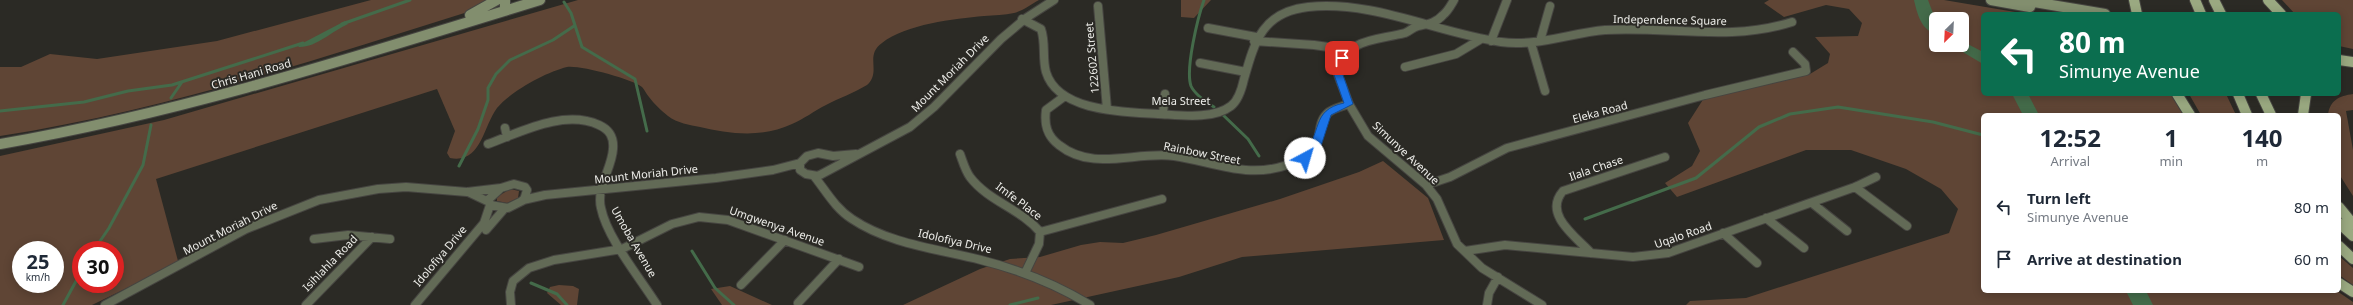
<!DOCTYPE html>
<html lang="en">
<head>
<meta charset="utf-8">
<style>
  :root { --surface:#fff; --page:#f6f6f7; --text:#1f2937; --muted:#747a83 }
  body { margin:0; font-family:"Noto Sans",sans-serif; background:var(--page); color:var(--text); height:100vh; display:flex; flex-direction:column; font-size:15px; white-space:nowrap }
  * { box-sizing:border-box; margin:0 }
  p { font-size:13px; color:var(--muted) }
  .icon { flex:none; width:22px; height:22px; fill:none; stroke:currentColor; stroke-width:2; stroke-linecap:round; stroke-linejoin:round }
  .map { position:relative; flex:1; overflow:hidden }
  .details { position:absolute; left:1981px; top:113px; width:360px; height:180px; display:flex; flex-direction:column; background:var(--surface); border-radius:6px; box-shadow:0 2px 10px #0003 }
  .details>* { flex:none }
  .hud { position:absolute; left:1981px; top:12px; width:360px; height:84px; border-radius:6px; box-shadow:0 2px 10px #0003; background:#0b6e4f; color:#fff; overflow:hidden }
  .needle { width:26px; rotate:204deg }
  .buttons { position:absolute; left:1929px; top:12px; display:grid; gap:8px }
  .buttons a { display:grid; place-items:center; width:40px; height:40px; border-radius:6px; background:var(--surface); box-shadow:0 2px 10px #0003; font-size:20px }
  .speed { position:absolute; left:12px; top:241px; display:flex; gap:8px; font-size:20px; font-weight:700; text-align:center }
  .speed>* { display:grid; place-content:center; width:52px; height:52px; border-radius:50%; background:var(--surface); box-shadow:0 2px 10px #0003; line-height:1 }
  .speed small { font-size:10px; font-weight:400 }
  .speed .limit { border:6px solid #d22; background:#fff; color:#111 }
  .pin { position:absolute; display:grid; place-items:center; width:34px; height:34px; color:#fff; margin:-17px; border-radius:8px; box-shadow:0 2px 6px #0006 }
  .me { position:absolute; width:44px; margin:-22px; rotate:39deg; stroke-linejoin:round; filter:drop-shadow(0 0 3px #0008) }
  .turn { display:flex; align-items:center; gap:14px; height:84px; padding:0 12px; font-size:18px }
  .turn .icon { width:52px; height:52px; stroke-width:2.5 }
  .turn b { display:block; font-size:28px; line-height:34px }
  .eta { display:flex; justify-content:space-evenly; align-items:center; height:68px; text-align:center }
  .eta b { font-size:24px; font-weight:700; line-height:28px }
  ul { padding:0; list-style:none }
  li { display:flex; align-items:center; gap:12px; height:52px; padding:0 12px }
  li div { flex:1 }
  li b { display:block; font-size:15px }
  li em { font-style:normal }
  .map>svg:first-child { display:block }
  .green { fill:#5f4535; fill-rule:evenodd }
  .water { fill:#446b4a }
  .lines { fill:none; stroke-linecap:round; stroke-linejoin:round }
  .stream { stroke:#446b4a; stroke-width:3 }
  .river { fill:#446b4a; fill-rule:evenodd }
  .street-casing { stroke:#464541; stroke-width:10 }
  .secondary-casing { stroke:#464541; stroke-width:12 }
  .primary-casing { stroke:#464541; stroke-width:12 }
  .street { stroke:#626a56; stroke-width:8 }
  .secondary { stroke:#828e6e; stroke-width:10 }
  .primary { stroke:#9aa981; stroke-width:10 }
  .route { fill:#1a73e8; stroke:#114b97 }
  .labels { text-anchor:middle; stroke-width:4; stroke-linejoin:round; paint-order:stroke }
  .street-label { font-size:11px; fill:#eeeeea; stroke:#2b2a25 }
</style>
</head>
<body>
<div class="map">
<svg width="2353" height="305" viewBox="0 0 2353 305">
  <rect width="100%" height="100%" fill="#2b2a25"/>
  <path class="green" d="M 371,0 L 489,0 L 474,10 C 318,59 162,111 0,136 L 0,67 L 21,67 L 50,54 L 97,59 L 217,41 Z
    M 578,0 L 1039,0 C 1031,4 1023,11 1014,13 C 1005,15 994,15 984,16 C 954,19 906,24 882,43 C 864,56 882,71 867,85 C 854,93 839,98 826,105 C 814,111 804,119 792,124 C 763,138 729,134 700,127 C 690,125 677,123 668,116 C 662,111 654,104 649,97 C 646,94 645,90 642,87 C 632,79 580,65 567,67 C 546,72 510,92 497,108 C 483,127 481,164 450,158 L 447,153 L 455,131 L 437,89 L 156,179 L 178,261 L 176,264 L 92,305 L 0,305 L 0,156 L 164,120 ZM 21,250 L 55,250 L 55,284 L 21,284 ZM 81,250 L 115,250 L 115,284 L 81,284 Z
    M 1181,0 L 1211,0 L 1194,18 L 1181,17 Z
    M 1769,0 L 1944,0 L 2027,14 L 1983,14 L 1983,94 L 2171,94 L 2183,115 L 1983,115 L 1983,291 L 2337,291 L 2353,302 L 2353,305 L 1686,305 L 1690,301 L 1746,298 L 1949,233 L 1958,209 L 1941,189 L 1906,169 L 1851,150 L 1806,150 L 1677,197 L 1665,183 L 1692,166 L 1700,151 L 1688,123 L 1704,98 L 1810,74 L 1828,63 L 1830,54 L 1815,37 L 1858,36 L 1862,23 L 1849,9 L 1826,5 L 1784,17 L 1764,3 ZM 1936,19 L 1962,19 L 1962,45 L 1936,45 Z
    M 2282,0 L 2353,0 L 2353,49 L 2339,46 L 2339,14 L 2295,14 Z
    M 2189,94 L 2226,94 L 2236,115 L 2201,115 Z
    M 2353,94 L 2353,110 L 2346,111 L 2353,150 L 2353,196 L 2339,174 L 2339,115 L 2328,115 C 2330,100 2339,96 2353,94 Z
    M 1383,161 L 1428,198 L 1444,240 L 1242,257 L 1179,277 L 1051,305 L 903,305 L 980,269 L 1010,259 L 1040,257 L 1081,245 L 1100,242 L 1123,243 L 1156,235 L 1280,199 L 1359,172 Z
    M 510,189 L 519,191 L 518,198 L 507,203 L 497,201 L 497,197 Z
    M 2339,256 L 2353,268 L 2353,285 L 2339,275 Z
    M 559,285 L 573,286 L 579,289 L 577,305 L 561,305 L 547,293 L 550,287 Z
    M 730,286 L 772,305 L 722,305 L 711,289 Z"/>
  <path class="water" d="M 345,21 L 348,24 C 332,31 316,48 298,47 L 301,44 Z"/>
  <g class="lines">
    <path class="stream" d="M 1204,0 C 1198,17 1185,69 1191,86 C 1195,95 1206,102 1214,107
      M 564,2 L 571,13 L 582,47 L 635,79 L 647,131
      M 342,24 L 410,0
      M 171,98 L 182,82
      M 0,111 L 84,102 L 128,91 L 172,85 L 303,43
      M 1222,114 L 1248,139 L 1259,156
      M 459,166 L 478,129 L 488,100 L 488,88 L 496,74 L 510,60 L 553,40 L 574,26
      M 1585,219 L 1696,178 L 1759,127 L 1790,114 L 1838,107 L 1933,122 L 1983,135
      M 94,250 L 109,228 L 143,165 L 151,125
      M 692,251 L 715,288 L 734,305
      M 531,283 L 557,294 L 567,305
      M 63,305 L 81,272
      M 1010,305 L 1038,298"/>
    <path class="river" d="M 1914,0 L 1928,0 L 1936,21 L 1936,34 C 1921,30 1917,13 1914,0 Z
      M 1962,41 L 1983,52 L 1983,64 L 1956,48 L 1953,45 L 1962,45 Z
      M 2012,94 L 2028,94 L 2039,115 L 2023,115 Z
      M 2126,291 L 2146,291 L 2153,305 L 2133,305 Z"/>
    <defs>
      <path id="street" d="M 1454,0 C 1451,5 1448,11 1443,15 C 1436,23 1428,24 1418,26 C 1413,27 1410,31 1405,33 C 1374,41 1349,37 1337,72 L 1349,104 L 1368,136 L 1426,185 L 1437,199 L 1457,244 L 1482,268 L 1542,305
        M 1098,6 L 1107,109
        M 1022,19 L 1041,29 C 1046,43 1042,58 1046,72 C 1058,112 1125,112 1158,114 C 1179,115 1213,120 1231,106 C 1239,100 1242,88 1244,79 C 1255,40 1263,12 1308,7 C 1374,0 1437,33 1501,42 C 1536,47 1570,33 1605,30 C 1669,26 1729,42 1792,22
        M 1208,28 L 1256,37
        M 1254,41 L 1314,45 L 1349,50
        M 1491,41 L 1507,0
        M 1540,41 L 1550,6
        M 1531,43 L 1545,91
        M 1200,63 L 1246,72
        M 1405,67 L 1456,54 L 1481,39
        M 1065,96 L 1046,110 C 1044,125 1047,136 1059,145 C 1093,172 1135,151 1174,156 C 1214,162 1247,179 1287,165 C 1333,150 1310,127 1329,112 C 1335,108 1342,106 1349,104
        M 1163,113 L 1165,94
        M 505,128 L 507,137
        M 488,144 C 521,132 564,109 599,125 C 610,130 614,137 613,149 C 612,168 596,188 601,208 C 607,238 640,278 657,305
        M 960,154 C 963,162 965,170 970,177 C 988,201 1021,209 1040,232 L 1039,244 L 1026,271
        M 800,163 L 800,170 L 806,174 L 818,176 L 910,127 L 934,107 L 1001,39 L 1026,18 L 1054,0
        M 814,176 C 826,191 835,208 852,219 C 889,244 938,249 981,260 C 1020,270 1056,284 1090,305
        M 514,184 L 525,187 L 527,190 L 524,200 L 508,208 L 490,205 L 489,199 L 501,188 Z
        M 1426,185 L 1450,177 L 1507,148 L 1705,95 L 1806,71 L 1805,64 L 1793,52
        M 1855,187 L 1907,226
        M 468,192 L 489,202
        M 523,200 L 545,195 L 716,178 L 773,170 L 800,163 L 807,156 L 818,153 L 833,156 L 856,154
        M 1812,203 L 1847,231
        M 1766,218 L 1804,248
        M 484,223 L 486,230 L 505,208
        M 1040,232 L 1162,199
        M 1723,233 L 1757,263
        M 314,239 L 348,235 L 390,239
        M 1465,251 L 1505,245 L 1633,257 L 1668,253 L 1855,187 L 1876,177
        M 1591,253 C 1575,236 1543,214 1563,191 L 1665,157
        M 741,285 L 785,240
        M 798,303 L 839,259
        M 105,305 L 246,229 L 319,200 L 378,189 L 406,187 L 467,192 L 501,188
        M 306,305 L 372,237
        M 415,305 L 484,223 L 490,205
        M 511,305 L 510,292 L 513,281 L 529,268 L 554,260 L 622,249 L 672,224 L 699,217 L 728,220 L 859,267
        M 1487,305 L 1489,293 L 1498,277"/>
      <path id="secondary" d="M 505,0 L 505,11
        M 1991,0 L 2030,7
        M 2022,0 L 2105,14
        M 470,15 L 497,0
        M 0,144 C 185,112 361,55 540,0"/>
      <path id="primary" d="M 2134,0 L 2137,14
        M 2195,0 L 2201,14
        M 2214,0 L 2221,14
        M 2268,0 L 2281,14
        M 2339,60 L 2353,62
        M 2177,94 L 2190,115
        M 2238,94 L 2247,115
        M 2261,94 L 2271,115
        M 2303,115 L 2306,94
        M 2339,207 L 2353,224
        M 2339,223 L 2353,236
        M 2339,246 L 2353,259
        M 2339,283 L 2353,292"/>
    </defs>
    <use href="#street" class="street-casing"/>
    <use href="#secondary" class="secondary-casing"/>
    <use href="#primary" class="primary-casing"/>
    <use href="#street" class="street"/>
    <use href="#secondary" class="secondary"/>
    <use href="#primary" class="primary"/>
  </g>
  <path class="route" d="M 1342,55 L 1346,58 L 1342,72 L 1353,104 L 1331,115 L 1321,146 L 1308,160 L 1302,160 L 1302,156 C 1323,134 1310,110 1344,103 L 1333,72 L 1338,58 Z"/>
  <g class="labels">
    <g class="street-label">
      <text transform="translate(1670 20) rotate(1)" y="4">Independence Square</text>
      <text transform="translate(1092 58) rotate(-95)" y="4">122602 Street</text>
      <text transform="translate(950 73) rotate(-45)" y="4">Mount Moriah Drive</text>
      <text transform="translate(251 74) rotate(-16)" y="4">Chris Hani Road</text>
      <text x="1181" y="105">Mela Street</text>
      <text transform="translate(1600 112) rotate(-15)" y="4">Eleka Road</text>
      <text transform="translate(1202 153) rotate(11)" y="4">Rainbow Street</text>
      <text transform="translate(1406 153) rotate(43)" y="4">Simunye Avenue</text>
      <text transform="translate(1596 168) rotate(-19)" y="4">Ilala Chase</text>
      <text transform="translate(646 174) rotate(-6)" y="4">Mount Moriah Drive</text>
      <text transform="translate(1019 201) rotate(37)" y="4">Imfe Place</text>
      <text transform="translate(777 226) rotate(19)" y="4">Umgwenya Avenue</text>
      <text transform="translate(230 228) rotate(-27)" y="4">Mount Moriah Drive</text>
      <text transform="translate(1683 235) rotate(-19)" y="4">Uqalo Road</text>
      <text transform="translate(955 241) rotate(13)" y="4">Idolofiya Drive</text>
      <text transform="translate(634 242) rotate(60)" y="4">Umoba Avenue</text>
      <text transform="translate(440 256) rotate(-50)" y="4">Idolofiya Drive</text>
      <text transform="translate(330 263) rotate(-46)" y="4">Isihlahla Road</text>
    </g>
  </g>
</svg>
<div class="buttons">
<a><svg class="needle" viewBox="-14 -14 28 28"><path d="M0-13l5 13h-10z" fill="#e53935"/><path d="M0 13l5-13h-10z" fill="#747a83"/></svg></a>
</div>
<div class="speed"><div>25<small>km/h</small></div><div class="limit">30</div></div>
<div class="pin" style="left:1342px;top:58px;background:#d93025"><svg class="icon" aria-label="arrive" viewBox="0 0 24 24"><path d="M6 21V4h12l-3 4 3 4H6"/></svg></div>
<svg class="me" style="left:1305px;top:158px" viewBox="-20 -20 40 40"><circle r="19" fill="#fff"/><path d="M0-13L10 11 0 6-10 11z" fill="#1a73e8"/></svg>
<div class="hud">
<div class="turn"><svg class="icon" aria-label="left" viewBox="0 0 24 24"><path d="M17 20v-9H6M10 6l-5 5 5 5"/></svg><div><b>80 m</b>Simunye Avenue</div></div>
</div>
<section class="details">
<div class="eta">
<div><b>12:52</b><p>Arrival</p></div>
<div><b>1</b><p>min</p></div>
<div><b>140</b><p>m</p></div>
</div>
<ul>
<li><svg class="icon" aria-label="left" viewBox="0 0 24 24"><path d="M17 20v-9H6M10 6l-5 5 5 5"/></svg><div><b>Turn left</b><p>Simunye Avenue</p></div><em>80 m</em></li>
<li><svg class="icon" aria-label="arrive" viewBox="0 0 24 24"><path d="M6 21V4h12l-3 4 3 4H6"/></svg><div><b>Arrive at destination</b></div><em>60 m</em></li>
</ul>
</section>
</div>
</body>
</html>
